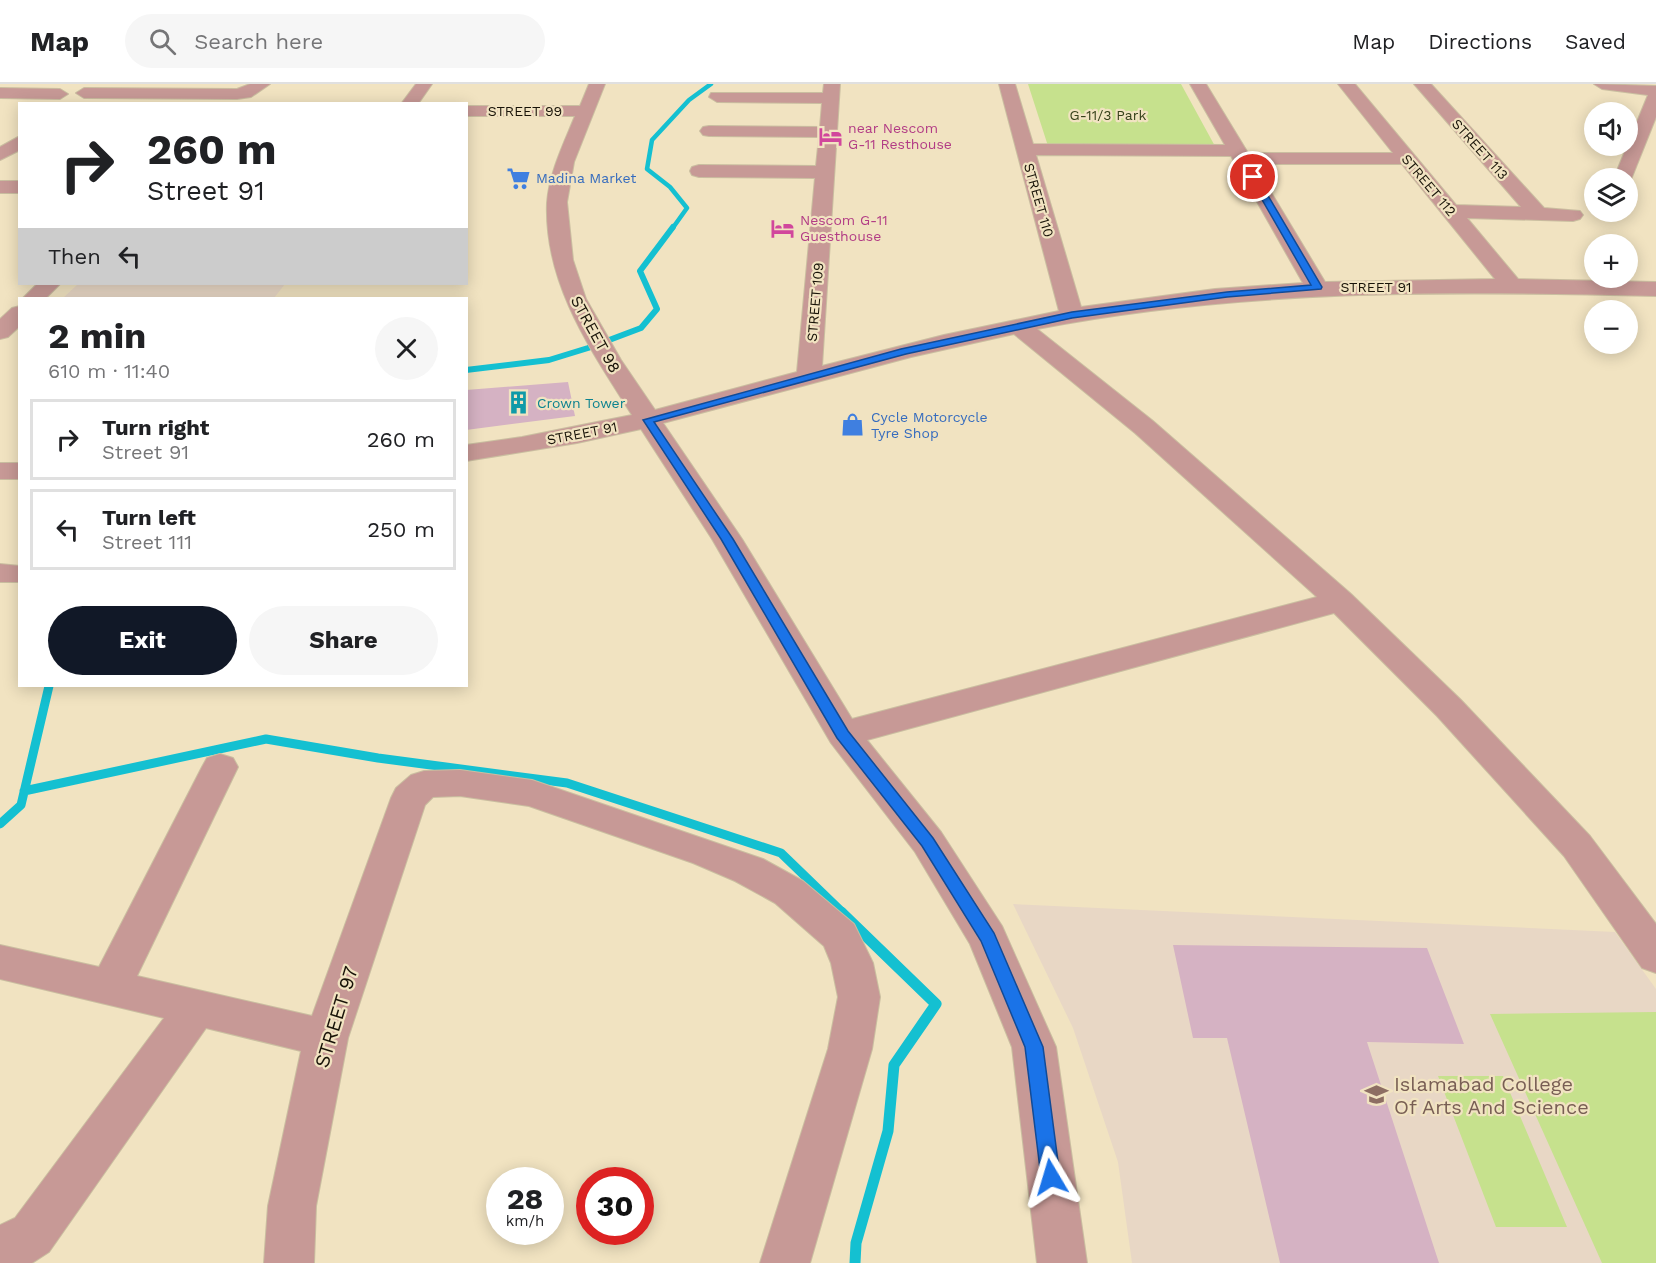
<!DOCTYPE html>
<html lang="en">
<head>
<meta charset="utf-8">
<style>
  :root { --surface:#fff; --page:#f6f6f6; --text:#202124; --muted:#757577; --line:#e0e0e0; --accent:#111827 }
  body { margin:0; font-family:"Work Sans",sans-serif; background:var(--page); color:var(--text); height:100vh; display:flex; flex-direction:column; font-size:22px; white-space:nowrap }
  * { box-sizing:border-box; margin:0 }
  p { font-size:20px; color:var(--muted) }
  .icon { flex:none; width:33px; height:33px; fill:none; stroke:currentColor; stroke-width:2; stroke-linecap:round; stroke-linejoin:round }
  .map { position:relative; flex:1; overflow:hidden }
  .details { position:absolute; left:18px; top:213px; width:450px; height:390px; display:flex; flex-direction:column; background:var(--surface); border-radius:0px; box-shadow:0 3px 15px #0003 }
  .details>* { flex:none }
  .guide { position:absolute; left:18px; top:18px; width:450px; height:183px; border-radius:0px; box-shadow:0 3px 15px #0003; background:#fff; color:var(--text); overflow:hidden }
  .controls { position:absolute; left:1584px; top:18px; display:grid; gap:12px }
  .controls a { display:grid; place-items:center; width:54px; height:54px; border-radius:50%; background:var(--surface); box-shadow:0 3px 15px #0003; font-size:30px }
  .speed { position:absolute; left:486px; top:1083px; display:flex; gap:12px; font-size:30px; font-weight:700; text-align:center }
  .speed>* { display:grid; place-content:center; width:78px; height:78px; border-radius:50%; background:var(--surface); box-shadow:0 3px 15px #0003; line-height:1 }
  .speed small { font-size:15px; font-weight:400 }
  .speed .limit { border:9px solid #d22; background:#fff; color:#111 }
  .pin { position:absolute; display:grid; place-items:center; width:51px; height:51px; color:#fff; margin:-26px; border:3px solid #fff; border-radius:50%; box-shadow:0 2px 6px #0007 }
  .me { position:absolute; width:66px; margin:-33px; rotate:353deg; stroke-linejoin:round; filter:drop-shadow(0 0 4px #0008) }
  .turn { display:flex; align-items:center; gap:21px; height:126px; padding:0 30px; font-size:27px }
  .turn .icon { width:78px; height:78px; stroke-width:2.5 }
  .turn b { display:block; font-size:42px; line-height:51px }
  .then { display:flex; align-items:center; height:57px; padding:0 30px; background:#0003; gap:12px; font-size:22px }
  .round { display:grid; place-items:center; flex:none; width:63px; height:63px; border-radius:32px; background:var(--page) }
  .headline { display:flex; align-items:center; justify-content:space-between; height:102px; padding:0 30px }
  h1 { font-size:36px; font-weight:700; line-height:45px }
  .primary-button { display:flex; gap:12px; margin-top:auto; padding:12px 30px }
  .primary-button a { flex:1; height:69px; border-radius:36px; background:var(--accent); color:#fff; font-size:24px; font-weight:700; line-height:69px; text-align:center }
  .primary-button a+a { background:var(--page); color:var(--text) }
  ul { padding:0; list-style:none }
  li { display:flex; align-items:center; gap:18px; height:81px; margin:0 12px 9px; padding:0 18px; border:3px solid var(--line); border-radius:0px }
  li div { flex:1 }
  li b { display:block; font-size:22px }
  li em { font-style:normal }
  header { display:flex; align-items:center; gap:36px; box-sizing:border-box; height:84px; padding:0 30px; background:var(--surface); border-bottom:2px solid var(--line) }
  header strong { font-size:28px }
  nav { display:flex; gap:33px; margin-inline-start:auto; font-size:21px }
  .search { width:420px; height:54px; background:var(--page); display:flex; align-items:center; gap:15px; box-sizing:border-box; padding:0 21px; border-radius:33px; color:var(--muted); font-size:22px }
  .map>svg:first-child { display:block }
  .education { fill:#e8d7c5 }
  .green { fill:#c6e18d }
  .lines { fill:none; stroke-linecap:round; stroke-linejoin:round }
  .stream-far3 { stroke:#14c0d1; stroke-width:4.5 }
  .stream-far2 { stroke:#14c0d1; stroke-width:6 }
  .stream-far1 { stroke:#14c0d1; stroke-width:9 }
  .stream { stroke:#14c0d1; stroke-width:11 }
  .building { fill:#d5b2c3 }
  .street-casing { stroke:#cabea0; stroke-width:2 }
  .street { fill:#c79996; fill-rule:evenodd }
  .route { fill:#1a73e8; stroke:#114b97; stroke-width:1.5 }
  .labels { text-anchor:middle; stroke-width:4.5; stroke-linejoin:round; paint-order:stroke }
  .far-street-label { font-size:14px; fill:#181308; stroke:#f1e3c1 }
  .far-park-label { font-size:14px; fill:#36411a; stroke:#f1e3c1 }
  .far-hotel-label { font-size:14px; fill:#b23c85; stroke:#f1e3c1; text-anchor:start }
  .far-shop-label { font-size:14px; fill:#366cbe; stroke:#f1e3c1; text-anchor:start }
  .far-culture-label { font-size:14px; fill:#0d838f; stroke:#f1e3c1; text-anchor:start }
  .street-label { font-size:16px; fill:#181308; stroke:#f1e3c1 }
  .near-street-label { font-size:20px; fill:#181308; stroke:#f1e3c1 }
  .near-education-label { font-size:20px; fill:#785e54; stroke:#f1e3c1; text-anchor:start }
</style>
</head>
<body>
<header>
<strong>Map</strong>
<div class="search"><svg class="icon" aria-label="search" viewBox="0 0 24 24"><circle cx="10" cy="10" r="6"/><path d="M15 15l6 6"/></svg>Search here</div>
<nav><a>Map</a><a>Directions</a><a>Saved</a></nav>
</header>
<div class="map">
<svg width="1656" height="1179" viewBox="0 0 1656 1179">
  <rect width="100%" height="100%" fill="#f1e3c1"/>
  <path class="education" d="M 78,200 L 285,200 L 274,214 L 63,214 Z
    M 1013,820 L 1615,848 L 1656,905 L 1656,1179 L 1132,1179 L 1118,1078 L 1073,944 Z"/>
  <path class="green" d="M 1028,0 L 1181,0 L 1216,64 L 1048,62 Z
    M 1656,928 L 1656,1179 L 1602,1179 L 1490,930 Z
    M 1438,992 L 1503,992 L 1567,1143 L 1496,1143 Z"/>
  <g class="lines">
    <path class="stream-far3" d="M 672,145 L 687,124 L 670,103 L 647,85 L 652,56 L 689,16 L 711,0"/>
    <path class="stream-far2" d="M 466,286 L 549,276 L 588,264 L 641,244 L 657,225 L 640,187 L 673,143"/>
    <path class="stream-far1" d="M 24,707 L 266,655 L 378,674 L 567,699 L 781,769 L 843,829
      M 0,740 L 21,721 L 49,602"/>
    <path class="stream" d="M 841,828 L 936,920 L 894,981 L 888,1047 L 856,1159 L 855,1179"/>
  </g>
  <path class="building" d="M 568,298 L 575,332 L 466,346 L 466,306 Z
    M 1173,861 L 1427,864 L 1464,960 L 1367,958 L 1439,1179 L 1280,1179 L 1227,954 L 1193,954 Z"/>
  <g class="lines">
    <defs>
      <path id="street" d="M 250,0 L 270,0 L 251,13 L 237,15 L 84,14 L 76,9 L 84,4 L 237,5 Z
        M 416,0 L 432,0 L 418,20 L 401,20 Z
        M 589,0 L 605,0 L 574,78 L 567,118 L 573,176 L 586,215 L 621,276 L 655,326 L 797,288 L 815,94 L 699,93 L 692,91 L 690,87 L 692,83 L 699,81 L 816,82 L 819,53 L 709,52 L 703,51 L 700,47 L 703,43 L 709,42 L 820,43 L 822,19 L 717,18 L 709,13 L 711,9 L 823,9 L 824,0 L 840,0 L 822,282 L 944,251 L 1059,227 L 999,0 L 1015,0 L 1033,60 L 1225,61 L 1190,0 L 1206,0 L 1248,69 L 1393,69 L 1338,0 L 1355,0 L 1456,121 L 1521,123 L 1414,0 L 1431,0 L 1544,124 L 1580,127 L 1583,131 L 1580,135 L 1573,137 L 1467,134 L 1518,195 L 1656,198 L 1656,212 C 1448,207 1242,205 1037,245 L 1153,337 L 1351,510 L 1461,616 L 1590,752 L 1656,840 L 1656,889 L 1642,884 L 1564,772 L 1437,632 L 1334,529 L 867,656 L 941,748 L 1002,842 L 1056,963 L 1087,1179 L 1037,1179 L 1012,963 L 970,860 L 915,768 L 831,659 L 712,455 L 641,345 L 577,359 L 466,377 L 466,361 L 522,353 L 632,331 C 591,266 544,200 547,119 C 549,89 564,59 575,32 L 466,32 L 466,22 L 580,22 ZM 1036,71 L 1231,72 L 1303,199 L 1215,205 L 1081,223 ZM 1254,80 L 1402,80 L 1495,195 L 1325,198 ZM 1014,250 L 1135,349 L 1317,513 L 852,635 L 742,455 L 663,339 L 911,273 Z
        M 1594,0 L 1656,2 L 1656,33 L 1630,98 L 1628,99 L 1628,94 L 1614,94 L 1648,11 L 1602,5 Z
        M 0,4 L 60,5 L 68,10 L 60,15 L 0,14 Z
        M 20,52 L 20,66 L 0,76 L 0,63 Z
        M 0,97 L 20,97 L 20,109 L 0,109 Z
        M 37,200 L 60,200 L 46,214 L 23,214 Z
        M 20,222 L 20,242 L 8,253 L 0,255 L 0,235 L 12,224 Z
        M 0,379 L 20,379 L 20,395 L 0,395 Z
        M 0,480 L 20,482 L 20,498 L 0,498 Z
        M 220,670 L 233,674 L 238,683 L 137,892 L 312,932 L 391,714 L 396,704 L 411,691 L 424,687 L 460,686 L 532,696 L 763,775 L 803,797 L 854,840 L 873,879 L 880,913 L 872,965 L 810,1179 L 760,1179 L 828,965 L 838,913 L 831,879 L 824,862 L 775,819 L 735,797 L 693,779 L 529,722 L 460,712 L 433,713 L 425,721 L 348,954 L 316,1122 L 314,1179 L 264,1179 L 268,1122 L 301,967 L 206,944 L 49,1168 L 32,1179 L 0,1179 L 0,1141 L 15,1134 L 164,934 L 0,895 L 0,861 L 99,883 L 202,683 L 207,674 Z"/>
    </defs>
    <use href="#street" class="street-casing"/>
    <use href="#street" class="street"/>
  </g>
  <path class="route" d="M 1253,91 L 1257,93 L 1322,203 L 1321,205 L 1227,213 L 1072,234 L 906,270 L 654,338 L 733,455 L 848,647 L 933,754 L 994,849 L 1043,963 L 1060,1093 L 1058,1099 L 1051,1102 L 1044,1099 L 1041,1093 L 1025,963 L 981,857 L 922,762 L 837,654 L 721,455 L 643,336 L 901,265 L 1072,228 L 1227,208 L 1311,201 L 1249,93 Z"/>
  <defs>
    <symbol id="hotel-bare" viewBox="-9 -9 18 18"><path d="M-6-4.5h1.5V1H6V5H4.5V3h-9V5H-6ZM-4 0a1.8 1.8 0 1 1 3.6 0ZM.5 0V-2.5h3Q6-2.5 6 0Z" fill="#d1479c" stroke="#f1e3c1" stroke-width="2.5" paint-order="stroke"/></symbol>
    <symbol id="supermarket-bare" viewBox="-9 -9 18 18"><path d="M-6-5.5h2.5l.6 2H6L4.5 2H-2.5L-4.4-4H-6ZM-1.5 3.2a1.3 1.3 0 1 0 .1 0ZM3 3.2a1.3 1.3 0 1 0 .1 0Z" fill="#3f7fe0" stroke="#f1e3c1" stroke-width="2.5" paint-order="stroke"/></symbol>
    <symbol id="building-bare" viewBox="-9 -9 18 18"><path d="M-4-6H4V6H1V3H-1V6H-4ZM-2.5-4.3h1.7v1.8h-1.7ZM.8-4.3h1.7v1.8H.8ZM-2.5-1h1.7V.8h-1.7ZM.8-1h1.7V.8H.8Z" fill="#0f9aa8" stroke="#f1e3c1" stroke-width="2.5" paint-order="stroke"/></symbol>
    <symbol id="shop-bare" viewBox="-9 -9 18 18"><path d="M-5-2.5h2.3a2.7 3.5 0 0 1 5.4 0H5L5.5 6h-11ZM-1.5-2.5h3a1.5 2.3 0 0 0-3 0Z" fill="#3f7fe0" stroke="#f1e3c1" stroke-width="2.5" paint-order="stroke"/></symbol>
    <symbol id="university-bare" viewBox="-9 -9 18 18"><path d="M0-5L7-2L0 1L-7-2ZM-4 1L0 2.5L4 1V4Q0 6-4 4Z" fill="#8d6e63" stroke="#f1e3c1" stroke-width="2.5" paint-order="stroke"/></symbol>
  </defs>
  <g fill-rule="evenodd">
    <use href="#hotel-bare" x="814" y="36" width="33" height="33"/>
    <use href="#supermarket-bare" x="502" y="78" width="33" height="33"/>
    <use href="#hotel-bare" x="766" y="128" width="33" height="33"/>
    <use href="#building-bare" x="502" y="302" width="33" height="33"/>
    <use href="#shop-bare" x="836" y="324" width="33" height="33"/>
    <use href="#university-bare" x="1360" y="994" width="33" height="33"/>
  </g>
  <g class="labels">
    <g class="far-street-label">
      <text x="525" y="32">STREET 99</text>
      <text transform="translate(1480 65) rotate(48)" y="5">STREET 113</text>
      <text transform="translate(1429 101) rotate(50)" y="5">STREET 112</text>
      <text transform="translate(1039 116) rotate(74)" y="5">STREET 110</text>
      <text x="1376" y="208">STREET 91</text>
      <text transform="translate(815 218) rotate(-85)" y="5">STREET 109</text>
      <text transform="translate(582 349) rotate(-11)" y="5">STREET 91</text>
    </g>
    <g class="far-park-label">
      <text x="1108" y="36">G-11/3 Park</text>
    </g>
    <g class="far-hotel-label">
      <text x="848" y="49">near Nescom<tspan x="848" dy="16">G-11 Resthouse</tspan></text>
      <text x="800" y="141">Nescom G-11<tspan x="800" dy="16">Guesthouse</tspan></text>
    </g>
    <g class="far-shop-label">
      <text x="536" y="99">Madina Market</text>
      <text x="871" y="338">Cycle Motorcycle<tspan x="871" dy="16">Tyre Shop</tspan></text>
    </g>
    <g class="far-culture-label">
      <text x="537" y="324">Crown Tower</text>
    </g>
    <g class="street-label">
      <text transform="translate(596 250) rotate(61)" y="6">STREET 98</text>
    </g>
    <g class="near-street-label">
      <text transform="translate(336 933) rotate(-73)" y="7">STREET 97</text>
    </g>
    <g class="near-education-label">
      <text x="1394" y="1007">Islamabad College<tspan x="1394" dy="23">Of Arts And Science</tspan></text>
    </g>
  </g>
</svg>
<div class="controls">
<a><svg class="icon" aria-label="sound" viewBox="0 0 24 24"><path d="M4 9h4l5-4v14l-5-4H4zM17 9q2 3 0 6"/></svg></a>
<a><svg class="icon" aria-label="layers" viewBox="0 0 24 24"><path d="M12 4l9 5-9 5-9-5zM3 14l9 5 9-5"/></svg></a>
<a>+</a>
<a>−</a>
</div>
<div class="speed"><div>28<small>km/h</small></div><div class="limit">30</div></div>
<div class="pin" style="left:1253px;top:93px;background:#d93025"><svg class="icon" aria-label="arrive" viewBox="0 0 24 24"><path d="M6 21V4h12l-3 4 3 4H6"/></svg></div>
<svg class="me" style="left:1051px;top:1093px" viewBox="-20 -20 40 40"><path d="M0-17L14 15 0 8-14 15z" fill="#1a73e8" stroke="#fff" stroke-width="4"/></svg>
<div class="guide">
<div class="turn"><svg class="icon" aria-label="right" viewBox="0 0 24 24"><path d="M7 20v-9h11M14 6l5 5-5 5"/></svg><div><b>260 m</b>Street 91</div></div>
<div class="then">Then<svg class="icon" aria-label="left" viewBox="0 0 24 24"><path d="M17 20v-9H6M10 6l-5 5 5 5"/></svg></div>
</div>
<section class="details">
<div class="headline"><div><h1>2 min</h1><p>610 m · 11:40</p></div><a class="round"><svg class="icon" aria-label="close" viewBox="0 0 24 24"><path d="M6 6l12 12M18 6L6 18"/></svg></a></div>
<ul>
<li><svg class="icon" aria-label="right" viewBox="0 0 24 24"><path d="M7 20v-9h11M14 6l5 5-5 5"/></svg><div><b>Turn right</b><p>Street 91</p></div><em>260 m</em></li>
<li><svg class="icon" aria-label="left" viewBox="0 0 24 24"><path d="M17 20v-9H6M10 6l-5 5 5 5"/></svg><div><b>Turn left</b><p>Street 111</p></div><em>250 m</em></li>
</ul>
<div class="primary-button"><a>Exit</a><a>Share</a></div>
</section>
</div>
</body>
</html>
